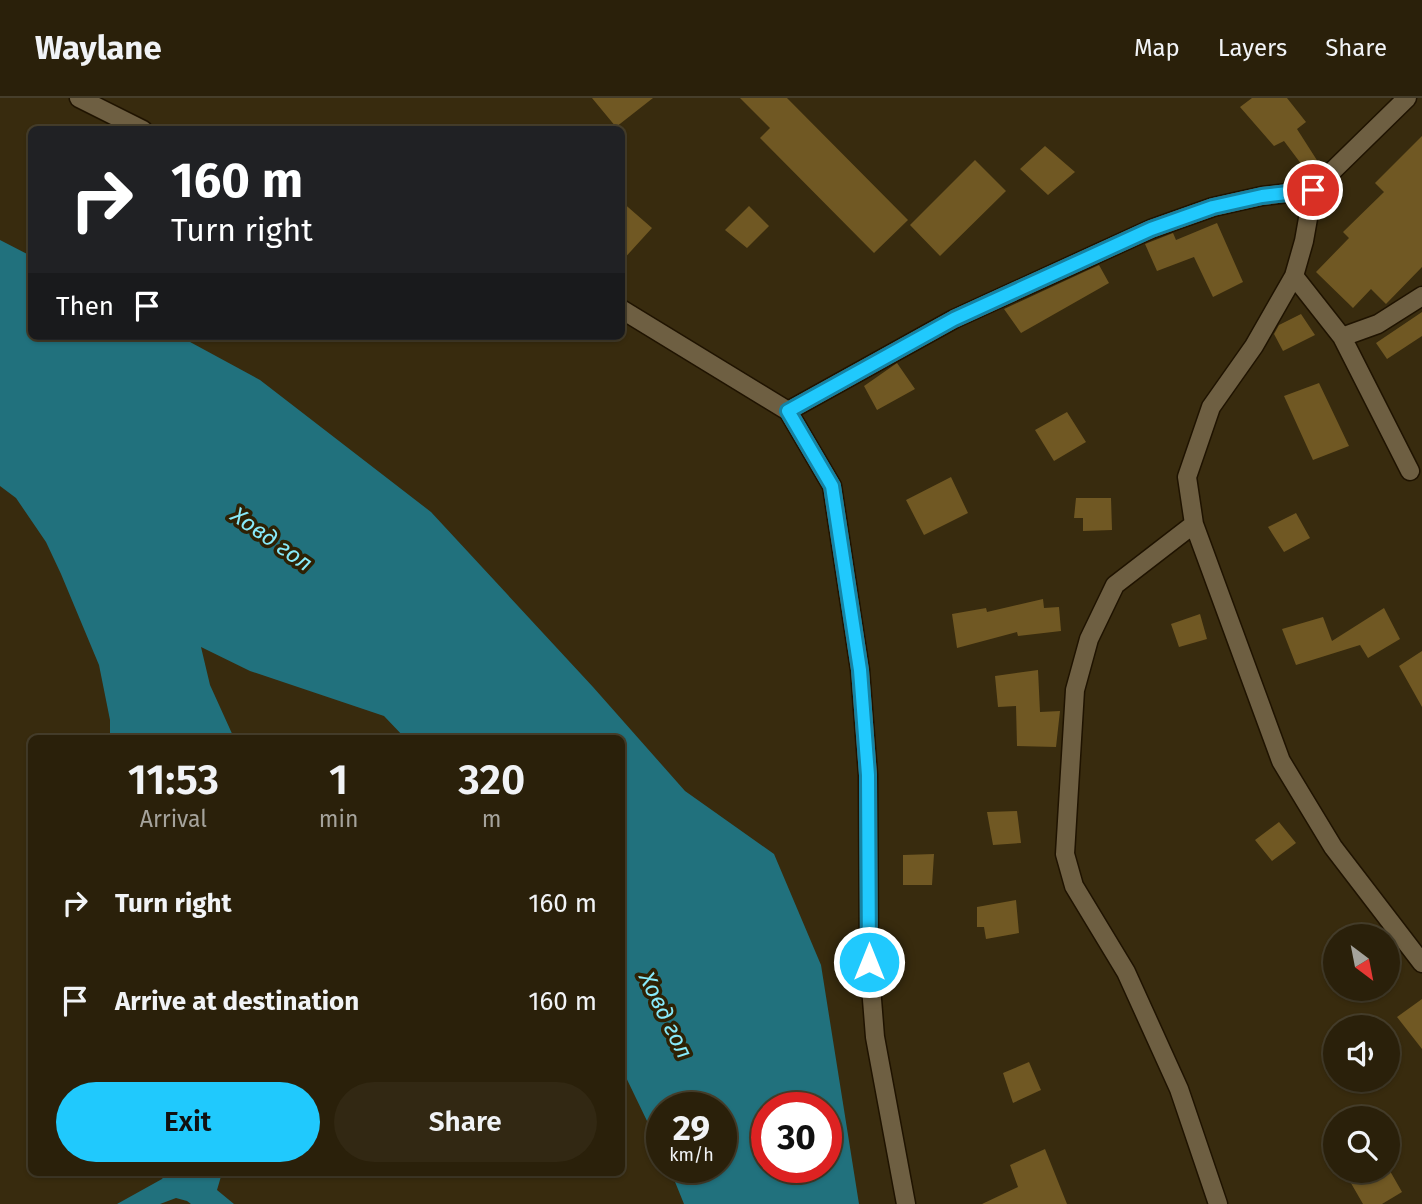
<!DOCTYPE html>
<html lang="en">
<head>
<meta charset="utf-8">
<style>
  :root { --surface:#2a200a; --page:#322813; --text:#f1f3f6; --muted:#a5a39c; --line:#463e2b; --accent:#20c9fd }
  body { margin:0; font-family:"Fira Sans",sans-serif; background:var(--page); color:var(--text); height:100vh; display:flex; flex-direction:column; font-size:26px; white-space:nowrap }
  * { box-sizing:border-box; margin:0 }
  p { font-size:23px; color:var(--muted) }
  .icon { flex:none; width:38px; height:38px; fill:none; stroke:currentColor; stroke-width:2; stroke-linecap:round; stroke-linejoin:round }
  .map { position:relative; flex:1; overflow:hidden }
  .details { position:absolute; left:28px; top:637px; width:597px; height:441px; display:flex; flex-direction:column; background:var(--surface); border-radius:10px; box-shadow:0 2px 5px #0004,0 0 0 2px var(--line) }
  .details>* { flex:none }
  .top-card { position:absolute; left:28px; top:28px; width:597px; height:214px; border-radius:10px; box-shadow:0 2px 5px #0004,0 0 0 2px var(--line); background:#202124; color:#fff; overflow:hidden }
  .needle { width:46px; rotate:148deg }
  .tools { position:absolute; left:1323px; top:826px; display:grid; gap:14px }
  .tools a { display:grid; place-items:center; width:77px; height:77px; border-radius:50%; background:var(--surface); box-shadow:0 2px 5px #0004,0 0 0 2px var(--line); font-size:35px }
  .speed { position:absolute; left:646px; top:994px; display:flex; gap:14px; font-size:35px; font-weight:700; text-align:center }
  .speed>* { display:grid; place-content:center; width:91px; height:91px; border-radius:50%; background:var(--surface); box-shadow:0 2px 5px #0004,0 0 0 2px var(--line); line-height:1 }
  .speed small { font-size:18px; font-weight:400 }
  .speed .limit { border:10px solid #d22; background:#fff; color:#111 }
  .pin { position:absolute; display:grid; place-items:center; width:60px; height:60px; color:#fff; margin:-30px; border:4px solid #fff; border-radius:50%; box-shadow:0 2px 7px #0007 }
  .me { position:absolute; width:77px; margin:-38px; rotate:0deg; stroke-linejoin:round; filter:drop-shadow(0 0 5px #0008) }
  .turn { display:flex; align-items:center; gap:24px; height:147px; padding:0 28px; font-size:32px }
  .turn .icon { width:91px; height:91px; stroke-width:2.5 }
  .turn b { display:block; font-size:49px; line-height:60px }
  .then { display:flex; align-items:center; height:66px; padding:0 28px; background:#0003; gap:14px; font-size:26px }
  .eta { display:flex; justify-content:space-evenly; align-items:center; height:119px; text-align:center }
  .eta b { font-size:42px; font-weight:600; line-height:49px }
  .action { display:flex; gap:14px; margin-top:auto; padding:14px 28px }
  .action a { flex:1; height:80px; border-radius:42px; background:var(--accent); color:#111; font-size:28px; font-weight:600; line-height:80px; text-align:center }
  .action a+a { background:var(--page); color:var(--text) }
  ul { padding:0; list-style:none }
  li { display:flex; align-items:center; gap:21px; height:98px; padding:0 28px }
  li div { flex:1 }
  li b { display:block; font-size:26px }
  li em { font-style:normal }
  header { display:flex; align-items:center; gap:42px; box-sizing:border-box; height:98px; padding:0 35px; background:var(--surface); border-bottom:2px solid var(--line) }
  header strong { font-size:33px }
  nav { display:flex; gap:38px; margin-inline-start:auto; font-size:24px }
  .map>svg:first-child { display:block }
  .water { fill:#21717d; fill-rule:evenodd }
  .building { fill:#705823 }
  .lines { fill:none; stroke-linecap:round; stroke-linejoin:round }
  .minor-casing { stroke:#1f1300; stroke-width:21 }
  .minor { stroke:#6e5f42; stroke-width:18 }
  .route-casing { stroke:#1583a4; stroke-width:18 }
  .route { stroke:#20c9fd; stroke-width:12 }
  .labels { text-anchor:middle; stroke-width:7; stroke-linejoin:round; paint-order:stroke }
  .water-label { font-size:23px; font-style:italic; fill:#88eafa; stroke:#2e2104 }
</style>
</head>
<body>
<header>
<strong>Waylane</strong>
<nav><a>Map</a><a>Layers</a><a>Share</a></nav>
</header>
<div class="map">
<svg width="1422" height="1106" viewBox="0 0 1422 1106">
  <rect width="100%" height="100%" fill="#382b0e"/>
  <path class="water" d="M 0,142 L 31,158 L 32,238 L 179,238 L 260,282 L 431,414 L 593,589 L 685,693 L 774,756 L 821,867 L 859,1106 L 684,1106 L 669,1069 L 721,1069 L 721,1010 L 662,1010 L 661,1052 L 621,969 L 621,640 L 405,640 L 384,618 L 250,573 L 201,549 L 210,587 L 234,640 L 110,640 L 110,622 L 99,567 L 61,476 L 46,444 L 16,400 L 0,388 ZM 766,1010 L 826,1010 L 826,1069 L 766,1069 Z
    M 167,1074 L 222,1075 L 217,1092 L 234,1106 L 191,1106 L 187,1103 L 176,1100 L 160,1106 L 117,1106 L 162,1081 Z"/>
  <path class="building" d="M 592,0 L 653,0 L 616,29 Z
    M 740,0 L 787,0 L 908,122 L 874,155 L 760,40 L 770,30 Z
    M 1252,0 L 1287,0 L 1306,24 L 1297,31 L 1320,67 L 1308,75 L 1284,43 L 1274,48 L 1240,9 Z
    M 1422,38 L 1422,169 L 1386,206 L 1371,191 L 1353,210 L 1316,174 L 1349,140 L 1343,134 L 1384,94 L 1375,85 Z
    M 1045,48 L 1075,74 L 1048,97 L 1020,71 Z
    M 975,62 L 1006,93 L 940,158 L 910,127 Z
    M 621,103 L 652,130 L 621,164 Z
    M 749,108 L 769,128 L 747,150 L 725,132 Z
    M 1217,125 L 1243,184 L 1213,199 L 1194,159 L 1157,173 L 1145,146 L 1173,135 L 1176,142 Z
    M 1099,167 L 1109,185 L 1021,235 L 1004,211 Z
    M 1422,214 L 1422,238 L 1387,261 L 1376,245 Z
    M 1301,216 L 1315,237 L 1283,253 L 1274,236 L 1279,227 Z
    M 897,265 L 915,291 L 877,312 L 864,288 Z
    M 1319,285 L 1349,348 L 1313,362 L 1284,298 Z
    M 1067,314 L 1086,344 L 1054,363 L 1035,332 Z
    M 951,379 L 968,415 L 924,437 L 906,402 Z
    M 1076,400 L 1111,400 L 1112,432 L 1083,433 L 1083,420 L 1074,420 Z
    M 1296,415 L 1310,440 L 1284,454 L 1268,429 Z
    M 1043,501 L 1044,510 L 1059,509 L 1061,533 L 1018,538 L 1017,534 L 957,550 L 952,516 L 986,510 L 987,514 Z
    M 1384,510 L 1400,541 L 1368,560 L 1360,547 L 1296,567 L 1282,531 L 1323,519 L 1332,543 Z
    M 1200,516 L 1207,541 L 1179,549 L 1171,526 Z
    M 1422,553 L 1422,609 L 1399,568 Z
    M 1038,572 L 1040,614 L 1060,613 L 1056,649 L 1017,648 L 1016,608 L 998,609 L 995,578 Z
    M 1017,713 L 1021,745 L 993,747 L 987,714 Z
    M 1279,724 L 1296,745 L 1272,763 L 1255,742 Z
    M 934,756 L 932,787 L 903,787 L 903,757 Z
    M 1016,802 L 1019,835 L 986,841 L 984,829 L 977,829 L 977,809 Z
    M 1422,901 L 1422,951 L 1397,919 Z
    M 1029,964 L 1041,992 L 1013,1005 L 1003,975 Z
    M 1045,1051 L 1067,1106 L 982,1106 L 1018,1089 L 1010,1067 Z
    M 1344,1073 L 1390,1073 L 1402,1094 L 1382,1106 L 1363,1106 Z"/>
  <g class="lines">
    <defs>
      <path id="minor" d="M 79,0 L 143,32
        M 1407,0 L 1313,92 L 1304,143 L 1294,178 L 1254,248 L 1211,309 L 1187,379 L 1194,426 L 1281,663 L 1333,749 L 1422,865
        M 1294,178 L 1342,239 L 1410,373
        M 621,211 L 788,313 L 954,221 L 1151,131 L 1213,109 L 1262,98 L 1313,92
        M 1342,239 L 1378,226 L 1422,198
        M 788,313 L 832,388 L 860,572 L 868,677 L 869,864 L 875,939 L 906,1106
        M 1194,426 L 1115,487 L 1089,541 L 1075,592 L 1065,756 L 1074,788 L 1126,874 L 1179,991 L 1218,1106"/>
    </defs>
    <use href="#minor" class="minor-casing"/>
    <use href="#minor" class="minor"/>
  </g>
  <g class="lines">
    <defs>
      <path id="route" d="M 869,864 L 868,677 L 860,572 L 832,388 L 788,313 L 954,221 L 1151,131 L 1213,109 L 1262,98 L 1313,92"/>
    </defs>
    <use href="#route" class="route-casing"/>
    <use href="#route" class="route"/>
  </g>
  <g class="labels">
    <g class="water-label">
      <text transform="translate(272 441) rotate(35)" y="8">Ховд гол</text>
      <text transform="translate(666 917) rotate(64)" y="8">Ховд гол</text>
    </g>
  </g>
</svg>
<div class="tools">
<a><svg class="needle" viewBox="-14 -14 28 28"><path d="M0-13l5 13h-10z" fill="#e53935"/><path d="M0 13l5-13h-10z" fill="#a5a39c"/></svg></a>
<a><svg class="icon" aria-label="sound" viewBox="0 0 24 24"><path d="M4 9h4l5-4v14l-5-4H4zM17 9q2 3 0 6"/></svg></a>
<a><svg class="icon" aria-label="search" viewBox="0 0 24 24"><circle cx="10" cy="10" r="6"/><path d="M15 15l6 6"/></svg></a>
</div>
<div class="speed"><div>29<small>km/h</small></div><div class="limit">30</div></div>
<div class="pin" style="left:1313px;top:92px;background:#d93025"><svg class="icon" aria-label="arrive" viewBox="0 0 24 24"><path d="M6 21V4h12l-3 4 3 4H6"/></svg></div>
<svg class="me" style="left:869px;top:864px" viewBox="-20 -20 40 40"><circle r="17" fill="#20c9fd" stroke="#fff" stroke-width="3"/><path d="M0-11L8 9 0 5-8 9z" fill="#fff"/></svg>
<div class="top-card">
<div class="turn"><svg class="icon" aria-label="right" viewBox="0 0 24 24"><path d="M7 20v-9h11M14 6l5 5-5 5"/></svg><div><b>160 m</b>Turn right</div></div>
<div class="then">Then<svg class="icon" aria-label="arrive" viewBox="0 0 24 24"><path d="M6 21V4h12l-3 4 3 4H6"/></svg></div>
</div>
<section class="details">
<div class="eta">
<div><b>11:53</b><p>Arrival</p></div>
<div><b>1</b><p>min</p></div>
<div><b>320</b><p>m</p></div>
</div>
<ul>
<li><svg class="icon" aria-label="right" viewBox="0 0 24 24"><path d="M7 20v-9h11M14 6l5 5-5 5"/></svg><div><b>Turn right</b></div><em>160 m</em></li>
<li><svg class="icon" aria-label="arrive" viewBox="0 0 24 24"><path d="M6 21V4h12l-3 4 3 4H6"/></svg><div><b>Arrive at destination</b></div><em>160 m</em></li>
</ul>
<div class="action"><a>Exit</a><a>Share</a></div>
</section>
</div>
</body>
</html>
